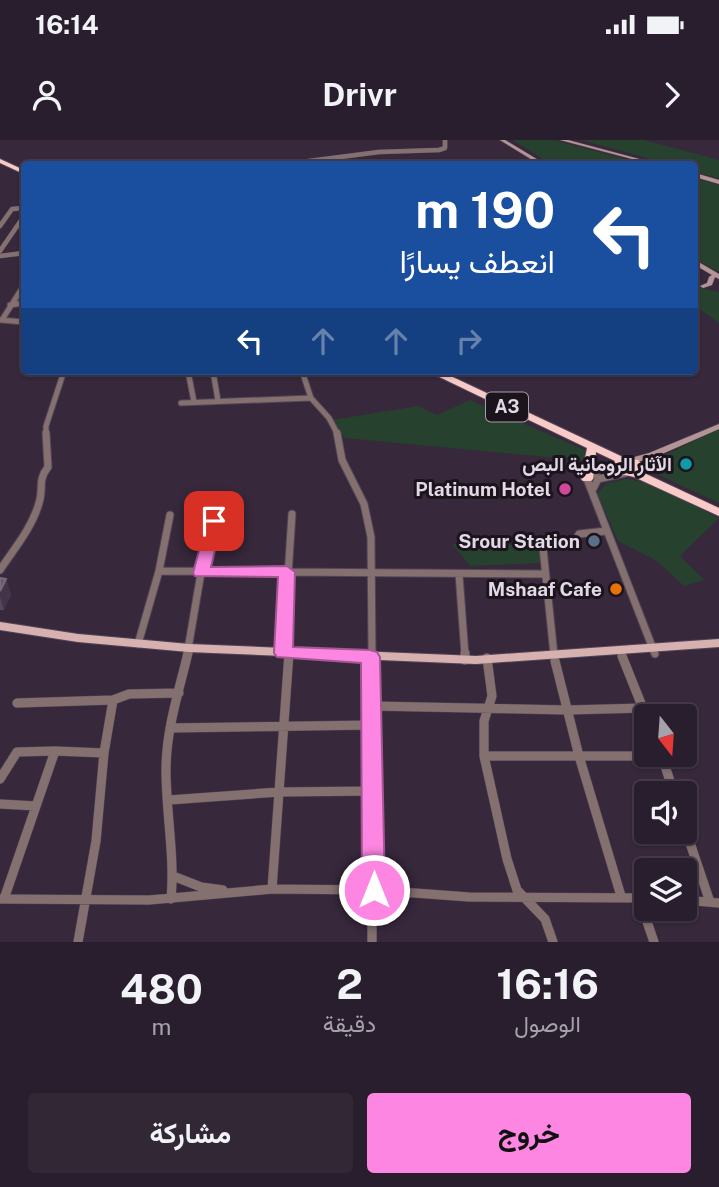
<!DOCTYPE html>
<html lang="ar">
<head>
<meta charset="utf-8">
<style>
  :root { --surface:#291e2d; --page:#312735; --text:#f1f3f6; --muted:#a5a2aa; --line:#453c49; --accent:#fd86e2 }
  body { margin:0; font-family:"Public Sans",Vazirmatn,sans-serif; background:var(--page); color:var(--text); direction:rtl; height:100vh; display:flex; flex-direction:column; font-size:26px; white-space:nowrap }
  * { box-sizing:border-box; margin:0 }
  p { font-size:23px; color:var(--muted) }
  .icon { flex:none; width:38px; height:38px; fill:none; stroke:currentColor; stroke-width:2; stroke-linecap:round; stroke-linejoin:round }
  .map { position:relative; height:802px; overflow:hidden; direction:ltr }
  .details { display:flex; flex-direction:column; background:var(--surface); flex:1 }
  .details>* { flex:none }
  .hud { position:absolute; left:21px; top:21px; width:677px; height:214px; border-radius:7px; box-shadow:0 2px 5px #0004,0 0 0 2px var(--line); direction:rtl; background:#1a4fa0; color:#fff; overflow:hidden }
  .needle { width:46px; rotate:163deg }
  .buttons { position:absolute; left:634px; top:564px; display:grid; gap:14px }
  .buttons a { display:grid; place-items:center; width:63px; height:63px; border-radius:7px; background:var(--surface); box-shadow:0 2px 5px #0004,0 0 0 2px var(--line); font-size:35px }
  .pin { position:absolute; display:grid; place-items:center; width:60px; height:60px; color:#fff; margin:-30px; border-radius:14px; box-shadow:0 4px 10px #0006 }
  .me { position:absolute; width:77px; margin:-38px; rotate:0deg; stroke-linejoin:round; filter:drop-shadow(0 0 5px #0008) }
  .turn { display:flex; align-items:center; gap:24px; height:147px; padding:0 28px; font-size:32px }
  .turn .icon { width:91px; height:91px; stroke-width:2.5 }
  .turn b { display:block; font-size:49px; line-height:60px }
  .lanes { display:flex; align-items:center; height:66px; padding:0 28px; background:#0003; justify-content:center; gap:35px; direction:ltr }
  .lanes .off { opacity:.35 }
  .eta { display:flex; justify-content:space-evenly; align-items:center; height:119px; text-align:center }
  .eta b { font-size:42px; font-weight:700; line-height:49px }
  .primary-button { display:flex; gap:14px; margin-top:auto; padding:14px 28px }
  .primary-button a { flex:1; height:80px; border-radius:7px; background:var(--accent); color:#111; font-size:28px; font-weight:700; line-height:80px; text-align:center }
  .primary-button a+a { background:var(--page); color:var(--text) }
  .status { display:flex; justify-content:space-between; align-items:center; height:49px; padding:0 35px; background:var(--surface); direction:ltr }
  .status svg { height:19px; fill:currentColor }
  header { display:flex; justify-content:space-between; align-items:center; height:91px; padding:0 28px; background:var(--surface); font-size:32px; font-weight:700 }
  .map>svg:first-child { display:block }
  .green { fill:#27412f }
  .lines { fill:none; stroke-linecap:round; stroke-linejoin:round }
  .street-far3-casing { stroke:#534457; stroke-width:5 }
  .street-far2-casing { stroke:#534457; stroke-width:7 }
  .street-far1-casing { stroke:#534457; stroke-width:9 }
  .street-casing { stroke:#534457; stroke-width:10 }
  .secondary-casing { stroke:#534457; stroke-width:1 }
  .primary-casing { stroke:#534457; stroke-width:2 }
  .highway-casing { stroke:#534457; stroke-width:2 }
  .street-far3 { stroke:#83706f; stroke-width:4.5 }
  .street-far2 { stroke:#83706f; stroke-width:5 }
  .street-far1 { stroke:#83706f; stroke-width:7 }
  .street { stroke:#83706f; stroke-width:9 }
  .secondary { fill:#b29594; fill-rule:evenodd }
  .primary { fill:#d7b1b0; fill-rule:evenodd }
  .highway { fill:#f8cbc9; fill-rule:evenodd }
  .wall { fill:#57475c }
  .shaded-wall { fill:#443449 }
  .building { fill:#66576b; stroke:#796b7e; stroke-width:2 }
  .route { fill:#fd86e2; stroke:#a45793; stroke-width:2 }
  .culture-dot { fill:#0f9aa8; stroke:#1b141d; stroke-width:2.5 }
  .hotel-dot { fill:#d1479c; stroke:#1b141d; stroke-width:2.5 }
  .service-dot { fill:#5c6f8a; stroke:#1b141d; stroke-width:2.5 }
  .food-dot { fill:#e8710a; stroke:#1b141d; stroke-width:2.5 }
  .labels { text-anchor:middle; stroke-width:6; stroke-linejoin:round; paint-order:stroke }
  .shield { fill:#1b141d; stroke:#a79eaa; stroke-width:2 }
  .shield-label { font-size:18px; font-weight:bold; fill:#e3d9e6 }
  .poi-label { font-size:19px; font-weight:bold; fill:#e3d9e6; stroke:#1b141d; text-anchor:end }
</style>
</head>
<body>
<div class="status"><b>16:14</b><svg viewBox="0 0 49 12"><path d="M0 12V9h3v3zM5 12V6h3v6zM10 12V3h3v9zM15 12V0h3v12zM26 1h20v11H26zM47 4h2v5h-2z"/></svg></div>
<header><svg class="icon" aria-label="forward" viewBox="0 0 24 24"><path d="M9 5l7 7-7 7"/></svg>Drivr<svg class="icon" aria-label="person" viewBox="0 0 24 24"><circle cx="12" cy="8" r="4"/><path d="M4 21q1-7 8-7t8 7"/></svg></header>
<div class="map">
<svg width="719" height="802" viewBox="0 0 719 802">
  <rect width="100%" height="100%" fill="#37283c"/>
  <path class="green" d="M 513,0 L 553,0 L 645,24 L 550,24 Z
    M 581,0 L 644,0 L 719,20 L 719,38 L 695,32 L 695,24 L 669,24 Z
    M 695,38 L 719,45 L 719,132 L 695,119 Z
    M 695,147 L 719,152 L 719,183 L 695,166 Z
    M 470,260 L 589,312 L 589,321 L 345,298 L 332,280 L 418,266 L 437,275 Z
    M 719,289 L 719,363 L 661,336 L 653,328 L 653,321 Z
    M 627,339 L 652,344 L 719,378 L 680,416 L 704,440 L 684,446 L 657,421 L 618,401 L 597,353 L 607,343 Z
    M 452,404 L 540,405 L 541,423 L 470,426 Z"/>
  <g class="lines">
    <defs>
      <path id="street-far3" d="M 286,24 L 379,12 L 439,10 L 445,8 L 445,0
        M 0,86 L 12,69 L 24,68
        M 0,111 L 24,76
        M 0,116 L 24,113"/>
      <path id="street-far2" d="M 10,165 L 24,163
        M 1,180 L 24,182
        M 2,180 L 24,145
        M 188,231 L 194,262
        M 213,231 L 218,261
        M 302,231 L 311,258 L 329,278 L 338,295
        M 181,263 L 311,258
        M 46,295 L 46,286 L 64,231"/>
      <path id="street-far1" d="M 337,293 L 342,320 L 364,364 L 371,397 L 372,515
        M 616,327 L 598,331 L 587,339 L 655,514
        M 593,349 L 598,339 L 625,333
        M 0,430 C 14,409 32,388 39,363 C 44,348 37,341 48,327 L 46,293
        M 159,431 L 170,375
        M 459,434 L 465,515
        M 138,504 L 159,431 L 544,434
        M 283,513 L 292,374
        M 187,515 L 202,427 L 221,358
        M 554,515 L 543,408 L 547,405 L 574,404 L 579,394 L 606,391"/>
      <path id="street" d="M 465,513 L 465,520
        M 622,516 L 646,576
        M 487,518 L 492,556 L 484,581 L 484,616 L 507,719 L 517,750 L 545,779 L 553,802
        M 555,521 L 579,616 L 621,756
        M 17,563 L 113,560
        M 372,566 L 568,570 L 643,568
        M 170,588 L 372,585
        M 661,614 L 674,653
        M 484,616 L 661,616
        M 0,639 L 17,612 L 55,611
        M 169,660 L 279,652 L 374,651
        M 0,664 L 36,666
        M 684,685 L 710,762
        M 173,736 L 201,747 L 223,750
        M 272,749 L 289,513
        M 639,758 L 654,802
        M 0,759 L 149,760 L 272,749 L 374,750 L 469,757 L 646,758
        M 4,759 L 55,611 L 104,613
        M 171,759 C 175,716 166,673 166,630 C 166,590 179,551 188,513
        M 684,760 L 719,763
        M 78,802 L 96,701 L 104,613 L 113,560 L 129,554 L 179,553
        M 372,802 L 372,513"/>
      <path id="secondary" d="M 500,0 L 505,0 L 545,24 L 539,24 Z
        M 560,0 L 568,0 L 658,24 L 651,24 Z
        M 695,33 L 719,40 L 719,44 L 695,37 Z
        M 695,120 L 719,134 L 719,139 L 715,137 L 712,145 L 703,148 L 700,146 L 707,143 L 709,137 L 712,135 L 695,125 Z
        M 719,284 L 719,289 L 655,317 L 630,324 L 626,321 L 627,319 L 649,313 Z"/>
      <path id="primary" d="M 0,482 L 78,494 L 189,504 L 476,516 L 719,499 L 719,507 L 476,524 L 189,512 L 78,502 L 0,490 Z"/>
      <path id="highway" d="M 0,19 L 24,30 L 24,34 L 0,23 Z
        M 427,231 L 440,231 L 625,318 L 638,320 L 647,330 L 644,333 L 719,368 L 719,376 L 634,337 L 617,333 L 611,325 L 615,321 L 596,312 L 593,339 L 591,341 L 583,341 L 581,339 L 587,308 ZM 625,325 L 631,325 L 634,329 L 625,329 L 623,326 Z"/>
    </defs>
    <use href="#street-far3" class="street-far3-casing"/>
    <use href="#street-far2" class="street-far2-casing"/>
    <use href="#street-far1" class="street-far1-casing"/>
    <use href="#street" class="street-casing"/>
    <use href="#secondary" class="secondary-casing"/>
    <use href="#primary" class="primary-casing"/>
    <use href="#highway" class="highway-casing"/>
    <use href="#street-far3" class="street-far3"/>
    <use href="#street-far2" class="street-far2"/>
    <use href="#street-far1" class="street-far1"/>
    <use href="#street" class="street"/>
    <use href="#secondary" class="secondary"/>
    <use href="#primary" class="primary"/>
    <use href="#highway" class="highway"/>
  </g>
  <path class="wall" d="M 0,438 L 6,439 L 11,455 L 4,470 L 0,470 Z"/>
  <path class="shaded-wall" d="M 6,439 L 11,455 L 4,470 L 0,457 L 0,451 Z"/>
  <path class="building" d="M 0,438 L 6,439 L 0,451 Z"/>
  <path class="route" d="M 214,376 L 222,381 L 211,427 L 287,426 L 295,432 L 293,507 L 370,510 L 377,512 L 380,517 L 385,750 L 382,757 L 374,760 L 366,757 L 362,750 L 361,523 L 277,517 L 274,513 L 278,437 L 195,436 L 193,433 L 207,381 Z"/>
  <circle class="culture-dot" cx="686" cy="324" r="7"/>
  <circle class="hotel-dot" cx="565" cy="349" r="7"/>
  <circle class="service-dot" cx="594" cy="401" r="7"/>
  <circle class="food-dot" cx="616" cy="449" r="7"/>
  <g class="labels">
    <rect class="shield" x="486" y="252.5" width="42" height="29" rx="5"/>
    <g class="shield-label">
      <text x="507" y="273">A3</text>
    </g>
    <g class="poi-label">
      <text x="672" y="331">الآثار الرومانية البص</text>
      <text x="551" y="356">Platinum Hotel</text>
      <text x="580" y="408">Srour Station</text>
      <text x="602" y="456">Mshaaf Cafe</text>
    </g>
  </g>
</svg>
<div class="buttons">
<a><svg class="needle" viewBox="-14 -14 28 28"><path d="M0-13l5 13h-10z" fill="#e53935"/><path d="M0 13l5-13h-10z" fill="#a5a2aa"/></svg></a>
<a><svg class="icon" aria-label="sound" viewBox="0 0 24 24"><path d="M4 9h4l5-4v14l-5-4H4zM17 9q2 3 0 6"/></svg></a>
<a><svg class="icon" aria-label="layers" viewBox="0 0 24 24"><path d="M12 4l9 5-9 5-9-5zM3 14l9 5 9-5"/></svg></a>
</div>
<div class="pin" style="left:214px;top:381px;background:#d93025"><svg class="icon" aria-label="arrive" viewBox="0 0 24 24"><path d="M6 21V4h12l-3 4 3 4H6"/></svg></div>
<svg class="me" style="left:374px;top:750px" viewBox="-20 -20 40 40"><circle r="17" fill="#fd86e2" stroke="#fff" stroke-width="3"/><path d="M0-11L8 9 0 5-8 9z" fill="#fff"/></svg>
<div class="hud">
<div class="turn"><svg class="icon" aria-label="left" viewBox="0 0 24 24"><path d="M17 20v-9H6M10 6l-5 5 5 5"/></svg><div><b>190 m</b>انعطف يسارًا</div></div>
<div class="lanes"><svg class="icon" aria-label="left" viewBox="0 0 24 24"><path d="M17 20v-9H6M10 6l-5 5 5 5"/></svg><svg class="icon off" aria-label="ahead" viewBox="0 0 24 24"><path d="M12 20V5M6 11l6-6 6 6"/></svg><svg class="icon off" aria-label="ahead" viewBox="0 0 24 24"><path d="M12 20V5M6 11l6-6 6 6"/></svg><svg class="icon off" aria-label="right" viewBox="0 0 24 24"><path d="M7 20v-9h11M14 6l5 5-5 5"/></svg></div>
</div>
</div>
<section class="details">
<div class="eta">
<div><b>16:16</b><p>الوصول</p></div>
<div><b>2</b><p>دقيقة</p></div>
<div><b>480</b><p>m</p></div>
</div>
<div class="primary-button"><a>خروج</a><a>مشاركة</a></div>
</section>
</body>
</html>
